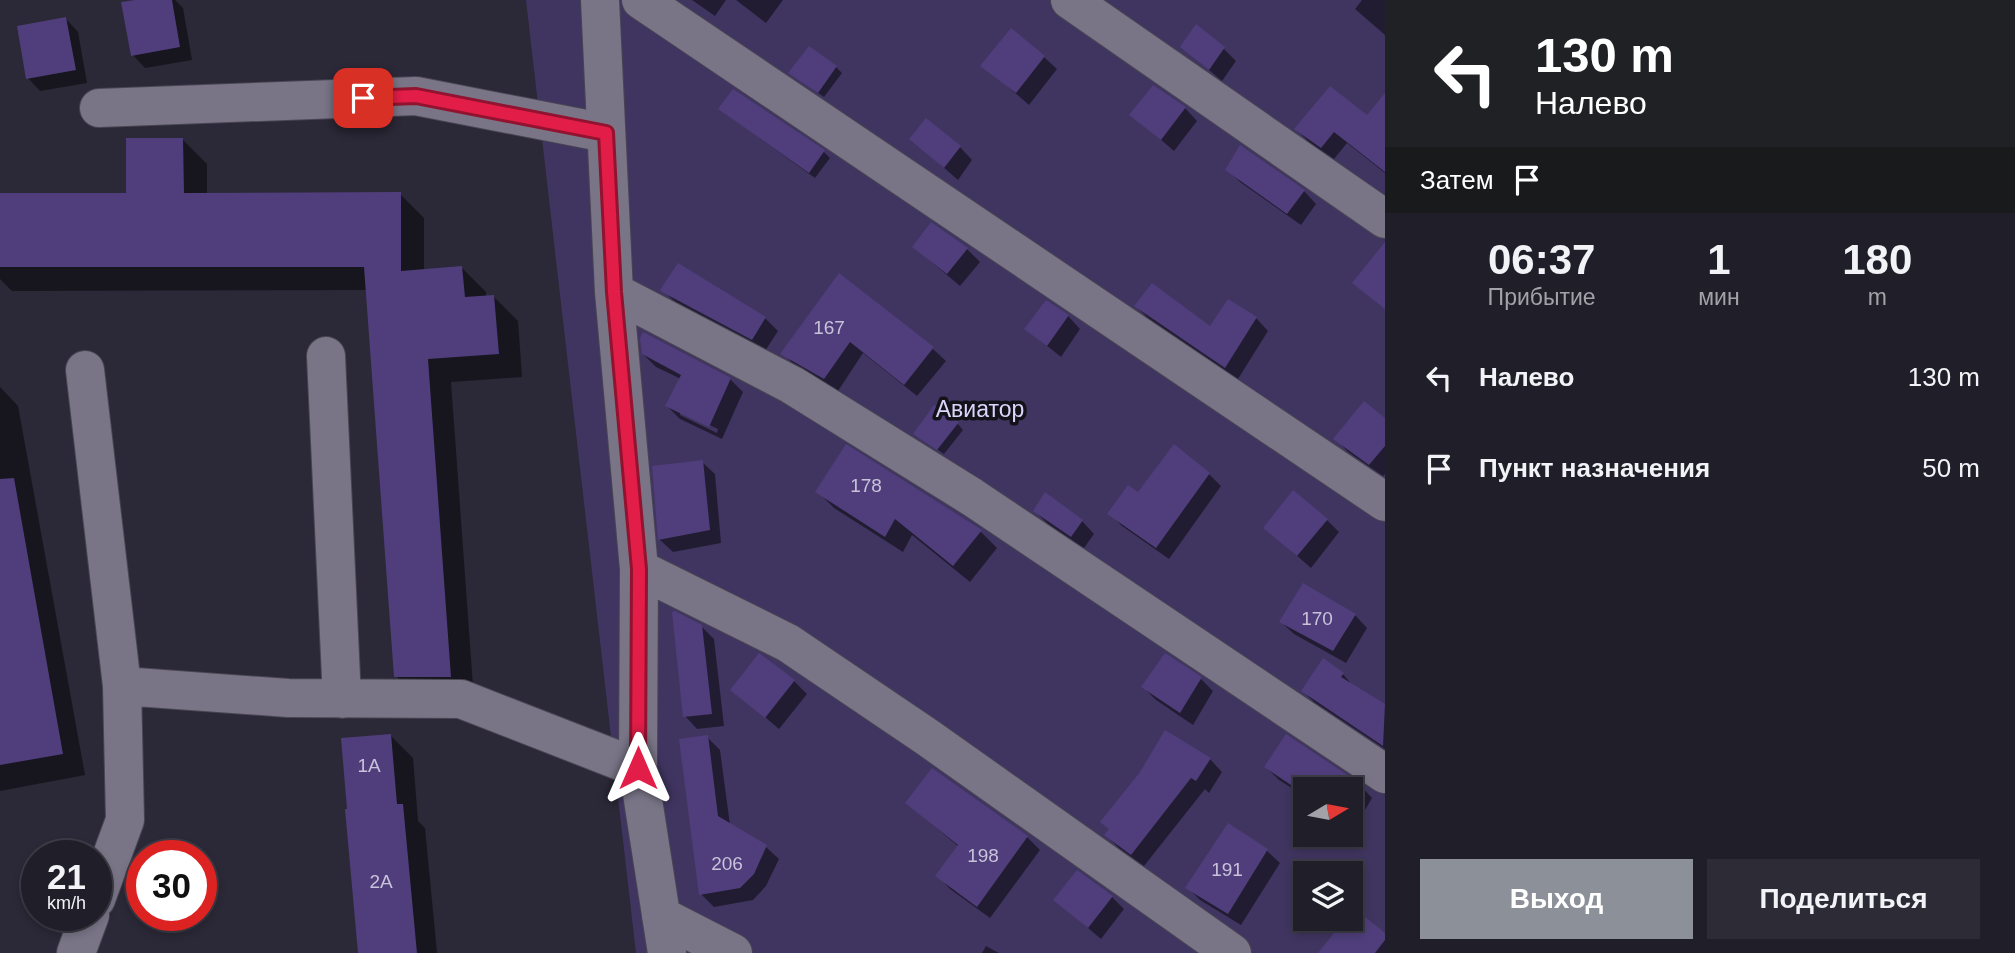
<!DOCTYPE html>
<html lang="ru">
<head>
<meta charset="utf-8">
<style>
  :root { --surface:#201e29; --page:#2d2b35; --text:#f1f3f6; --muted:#a2a2a8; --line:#3d3c46; --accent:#8c9099 }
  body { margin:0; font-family:Arial,sans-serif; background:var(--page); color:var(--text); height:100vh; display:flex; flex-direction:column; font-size:26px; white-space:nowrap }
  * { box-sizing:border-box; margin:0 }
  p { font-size:23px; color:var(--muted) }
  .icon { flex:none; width:38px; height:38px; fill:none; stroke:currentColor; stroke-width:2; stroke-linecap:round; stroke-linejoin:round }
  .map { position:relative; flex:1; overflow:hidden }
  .details { display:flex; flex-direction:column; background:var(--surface); width:630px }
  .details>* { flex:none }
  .guide { background:#202124; color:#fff; overflow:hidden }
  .needle { width:46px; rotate:80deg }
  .controls { position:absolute; left:1293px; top:777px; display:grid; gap:14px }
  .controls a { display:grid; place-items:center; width:70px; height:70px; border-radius:0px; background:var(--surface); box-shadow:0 4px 10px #0003,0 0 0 2px var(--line); font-size:35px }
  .speed { position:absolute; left:21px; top:840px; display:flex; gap:14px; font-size:35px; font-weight:700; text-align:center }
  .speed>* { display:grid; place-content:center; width:91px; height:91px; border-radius:50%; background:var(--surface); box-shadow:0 4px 10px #0003,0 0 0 2px var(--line); line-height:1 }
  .speed small { font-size:18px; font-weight:400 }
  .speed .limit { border:10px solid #d22; background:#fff; color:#111 }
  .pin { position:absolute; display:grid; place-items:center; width:60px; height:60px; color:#fff; margin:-30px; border-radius:14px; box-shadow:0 4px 10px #0006 }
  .me { position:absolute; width:77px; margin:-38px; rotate:0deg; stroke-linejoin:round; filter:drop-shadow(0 0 5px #0008) }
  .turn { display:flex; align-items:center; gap:24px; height:147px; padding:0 35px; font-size:32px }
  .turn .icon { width:91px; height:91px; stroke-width:2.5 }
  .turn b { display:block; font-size:49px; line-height:60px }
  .then { display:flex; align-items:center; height:66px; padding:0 35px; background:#0003; gap:14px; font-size:26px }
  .eta { display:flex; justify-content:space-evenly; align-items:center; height:119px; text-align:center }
  .eta b { font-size:42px; font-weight:700; line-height:49px }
  .button { display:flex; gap:14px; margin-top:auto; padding:14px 35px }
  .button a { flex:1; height:80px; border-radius:0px; background:var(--accent); color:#fff; font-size:28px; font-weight:700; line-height:80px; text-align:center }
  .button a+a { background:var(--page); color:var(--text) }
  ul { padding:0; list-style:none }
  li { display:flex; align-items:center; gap:21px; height:91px; padding:0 35px }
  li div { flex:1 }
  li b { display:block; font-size:26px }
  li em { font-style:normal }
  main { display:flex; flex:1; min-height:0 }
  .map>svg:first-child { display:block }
  .green { fill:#403560; fill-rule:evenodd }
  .shadow { fill:#0007; fill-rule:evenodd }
  .building { fill:#4f3e7b }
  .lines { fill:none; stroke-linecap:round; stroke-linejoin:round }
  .minor-casing { stroke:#494553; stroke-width:40 }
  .minor { stroke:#797587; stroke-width:38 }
  .route-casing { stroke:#92132f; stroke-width:18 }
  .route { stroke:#e11d48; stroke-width:12 }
  .labels { text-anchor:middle; stroke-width:7; stroke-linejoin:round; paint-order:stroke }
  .number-label { font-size:19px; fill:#c8c2da }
  .park-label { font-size:23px; fill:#dcd5fb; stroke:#131219 }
</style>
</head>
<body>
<main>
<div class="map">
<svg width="1385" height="953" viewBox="0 0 1385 953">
  <rect width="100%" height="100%" fill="#2b2837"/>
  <path class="green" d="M 526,0 L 1385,0 L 1385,953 L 636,953 ZM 1306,789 L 1351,789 L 1351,835 L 1306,835 ZM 1306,873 L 1351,873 L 1351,919 L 1306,919 Z"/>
  <path class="shadow" d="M 145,0 L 175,0 L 183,8 L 192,60 L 145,68 L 133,55 Z
    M 692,0 L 726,0 L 715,16 Z
    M 736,0 L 783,0 L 766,23 Z
    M 1362,0 L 1385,0 L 1385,35 L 1355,9 Z
    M 66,19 L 78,32 L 87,83 L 40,91 L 28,78 Z
    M 1182,47 L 1224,49 L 1236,61 L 1222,81 Z
    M 1044,57 L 1057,69 L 1029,105 L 983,65 Z
    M 836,67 L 842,73 L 824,97 L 790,73 Z
    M 1185,108 L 1197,121 L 1174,151 L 1132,115 Z
    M 1385,113 L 1385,173 L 1347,143 L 1334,159 L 1309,142 L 1296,129 Z
    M 726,114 L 824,152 L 830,158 L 815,178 Z
    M 911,139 L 960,147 L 972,160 L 958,180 Z
    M 183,140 L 207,164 L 207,194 L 400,194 L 424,218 L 424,271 L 462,268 L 486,292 L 486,297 L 494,297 L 518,321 L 522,377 L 451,382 L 474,700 L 420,700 L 396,676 L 368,290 L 12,291 L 0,279 L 0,195 L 128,195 Z
    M 1227,169 L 1304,191 L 1316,204 L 1301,225 L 1240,182 Z
    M 932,225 L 967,249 L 980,262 L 960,286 L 914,247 Z
    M 839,275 L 933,349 L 946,361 L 917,396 L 863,353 L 838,391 L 795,366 L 783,353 Z
    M 662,289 L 765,318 L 778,331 L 765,351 L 675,302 Z
    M 1136,306 L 1211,329 L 1256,318 L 1268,331 L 1238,379 L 1148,318 Z
    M 1068,316 L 1080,329 L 1061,357 L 1026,329 Z
    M 644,334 L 730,379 L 743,392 L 722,439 L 680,419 L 667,406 L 681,379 L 656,367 L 643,354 ZM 680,411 L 718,429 L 717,433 L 680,415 Z
    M 0,387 L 18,406 L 85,775 L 0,791 Z
    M 1385,421 L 1385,474 L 1383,476 L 1348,452 L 1336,439 Z
    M 958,424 L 963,430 L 944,454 L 915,434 Z
    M 702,462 L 715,474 L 721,543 L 673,552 L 660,540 L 654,468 Z
    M 1209,474 L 1221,486 L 1169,559 L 1122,526 L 1109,513 L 1138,495 Z
    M 817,491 L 980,531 L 997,548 L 970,582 L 912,535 L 903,552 L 834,508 Z
    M 1035,511 L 1082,521 L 1094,534 L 1084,548 L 1048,524 Z
    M 1327,520 L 1339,532 L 1311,568 L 1265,528 Z
    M 1355,615 L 1367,628 L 1346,663 L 1294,634 L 1281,622 Z
    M 701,626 L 714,639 L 724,726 L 697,729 L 685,716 Z
    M 760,656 L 794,681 L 807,694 L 779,729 L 733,690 Z
    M 1323,661 L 1343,674 L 1353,686 L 1385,706 L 1385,749 L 1314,702 L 1303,691 Z
    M 1201,679 L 1213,691 L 1193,725 L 1156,700 L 1143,687 Z
    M 390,735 L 413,758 L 418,821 L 425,828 L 437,953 L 360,953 Z
    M 707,737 L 720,750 L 730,825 L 766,847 L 779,859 L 766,886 L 753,900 L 714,907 L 701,894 Z
    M 1210,759 L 1222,772 L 1209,793 L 1205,789 L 1144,866 L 1119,848 L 1106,835 Z
    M 1266,767 L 1360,785 L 1372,798 L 1354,829 L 1351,827 L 1351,789 L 1306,789 L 1306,797 L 1279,780 Z
    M 907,803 L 1027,837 L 1040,850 L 990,918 L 950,889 L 938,876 L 959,847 Z
    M 1229,826 L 1267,851 L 1280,863 L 1241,925 L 1200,900 L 1188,888 Z
    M 1112,897 L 1124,909 L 1101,939 L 1055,900 Z
    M 1351,914 L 1385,935 L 1385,953 L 1333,953 L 1326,946 L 1347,919 L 1351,919 Z
    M 986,946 L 999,953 L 982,953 Z"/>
  <path class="building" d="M 135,0 L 172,0 L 180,47 L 131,56 L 121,2 Z
    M 66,17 L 76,70 L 26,79 L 17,26 Z
    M 1196,24 L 1225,47 L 1209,70 L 1180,47 Z
    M 1011,28 L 1045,56 L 1016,93 L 980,66 Z
    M 809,46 L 837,66 L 818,93 L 788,73 Z
    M 1153,85 L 1186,107 L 1161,140 L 1129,115 Z
    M 1330,86 L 1367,115 L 1385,93 L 1385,172 L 1334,132 L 1321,148 L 1294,129 Z
    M 733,89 L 825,150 L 809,173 L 718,109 Z
    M 926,118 L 961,146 L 944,168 L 909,139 Z
    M 126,138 L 183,138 L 184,193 L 401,192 L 401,271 L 462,266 L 465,297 L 494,295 L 499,354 L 428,359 L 451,677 L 394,677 L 364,267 L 0,267 L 0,193 L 126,193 Z
    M 1240,145 L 1305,190 L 1287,214 L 1225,170 Z
    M 931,222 L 968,248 L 947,274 L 912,247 Z
    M 1385,242 L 1385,309 L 1352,283 Z
    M 678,263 L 766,317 L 752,340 L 662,292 L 660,290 Z
    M 839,273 L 934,347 L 904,385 L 850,342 L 824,379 L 780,354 Z
    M 1152,283 L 1210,326 L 1228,299 L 1257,317 L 1225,368 L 1134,306 Z
    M 1046,300 L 1069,315 L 1047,346 L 1024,329 Z
    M 643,332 L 731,378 L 709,427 L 665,406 L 681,375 L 642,354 L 640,338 Z
    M 1364,401 L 1385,418 L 1385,446 L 1369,465 L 1333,439 Z
    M 934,405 L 959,422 L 937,450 L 913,434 Z
    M 846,444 L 982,530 L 953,566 L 895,519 L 885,537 L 815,492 Z
    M 1174,444 L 1210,473 L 1156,548 L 1107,514 L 1128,485 L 1138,492 Z
    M 703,460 L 710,530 L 658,540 L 652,466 Z
    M 14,478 L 63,754 L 0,765 L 0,479 Z
    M 1293,490 L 1328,519 L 1297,556 L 1263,528 Z
    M 1045,492 L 1083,520 L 1071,537 L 1033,511 Z
    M 1303,583 L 1356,614 L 1333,651 L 1279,622 Z
    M 675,611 L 702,625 L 712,714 L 683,717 L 672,612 Z
    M 759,653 L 795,680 L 765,718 L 730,690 Z
    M 1165,653 L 1202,677 L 1180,713 L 1141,687 Z
    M 1323,658 L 1344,673 L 1341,677 L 1385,704 L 1383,746 L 1301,691 Z
    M 1165,730 L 1211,758 L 1196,781 L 1191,778 L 1131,855 L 1104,835 L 1109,829 L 1100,822 L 1140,772 Z
    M 391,734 L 397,804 L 403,804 L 417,953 L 358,953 L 345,809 L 347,809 L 341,738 Z
    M 1286,734 L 1361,784 L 1351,800 L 1351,789 L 1306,789 L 1306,795 L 1264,767 Z
    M 708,735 L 718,816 L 767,845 L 754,874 L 740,888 L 699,895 L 679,739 Z
    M 932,768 L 1028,836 L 977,907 L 935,876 L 958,845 L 905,803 Z
    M 1228,823 L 1268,849 L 1228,914 L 1185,888 Z
    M 1077,870 L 1113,896 L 1088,928 L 1053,900 Z
    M 1354,908 L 1385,933 L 1385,940 L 1375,953 L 1318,953 L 1345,919 L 1351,919 L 1351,912 Z"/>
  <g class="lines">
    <defs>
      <path id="minor" d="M 600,0 L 614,292 L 639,569 L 638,768 L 667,953
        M 641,0 L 1385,502
        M 1070,0 L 1385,219
        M 99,108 L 416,96 L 606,133
        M 614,292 L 792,385 L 972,497 L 1385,774
        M 326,356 L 342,699
        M 85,370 L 122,686 L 125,820 L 96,899
        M 639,569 L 788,643 L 927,737 L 1232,953
        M 122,686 L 288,698 L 461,699 L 638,768
        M 661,916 L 733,953
        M 76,953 L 90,915"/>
    </defs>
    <use href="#minor" class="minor-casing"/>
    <use href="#minor" class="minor"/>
  </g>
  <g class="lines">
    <defs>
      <path id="route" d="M 363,98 L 416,96 L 606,133 L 614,292 L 639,569 L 638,768"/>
    </defs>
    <use href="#route" class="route-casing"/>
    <use href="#route" class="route"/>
  </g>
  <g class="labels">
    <g class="number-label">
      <text x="829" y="334">167</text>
      <text x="866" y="492">178</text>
      <text x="1317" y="625">170</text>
      <text x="369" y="772">1А</text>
      <text x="983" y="862">198</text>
      <text x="727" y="870">206</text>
      <text x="1227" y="876">191</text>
      <text x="381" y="888">2А</text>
    </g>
    <g class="park-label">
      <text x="980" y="417">Авиатор</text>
    </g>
  </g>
</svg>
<div class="controls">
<a><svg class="needle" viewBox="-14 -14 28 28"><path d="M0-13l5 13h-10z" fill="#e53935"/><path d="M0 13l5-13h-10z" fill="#a2a2a8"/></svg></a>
<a><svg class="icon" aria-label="layers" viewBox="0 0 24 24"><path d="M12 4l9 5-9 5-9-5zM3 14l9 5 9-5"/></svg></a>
</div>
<div class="speed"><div>21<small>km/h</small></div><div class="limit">30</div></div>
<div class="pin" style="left:363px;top:98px;background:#d93025"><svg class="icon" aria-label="arrive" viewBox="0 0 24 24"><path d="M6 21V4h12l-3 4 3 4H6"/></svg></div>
<svg class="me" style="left:638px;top:768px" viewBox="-20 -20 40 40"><path d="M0-17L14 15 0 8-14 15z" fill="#e11d48" stroke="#fff" stroke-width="4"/></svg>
</div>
<section class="details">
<div class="guide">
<div class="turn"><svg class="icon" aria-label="left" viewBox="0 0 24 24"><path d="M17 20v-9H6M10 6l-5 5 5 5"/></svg><div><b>130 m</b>Налево</div></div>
<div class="then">Затем<svg class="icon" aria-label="arrive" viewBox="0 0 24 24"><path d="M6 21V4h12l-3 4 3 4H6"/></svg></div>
</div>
<div class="eta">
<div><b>06:37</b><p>Прибытие</p></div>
<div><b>1</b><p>мин</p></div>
<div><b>180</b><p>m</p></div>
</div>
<ul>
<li><svg class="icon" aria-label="left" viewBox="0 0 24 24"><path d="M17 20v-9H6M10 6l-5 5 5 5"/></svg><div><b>Налево</b></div><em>130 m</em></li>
<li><svg class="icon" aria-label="arrive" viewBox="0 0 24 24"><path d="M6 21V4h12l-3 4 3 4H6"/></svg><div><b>Пункт назначения</b></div><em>50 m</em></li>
</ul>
<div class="button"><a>Выход</a><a>Поделиться</a></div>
</section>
</main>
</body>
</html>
